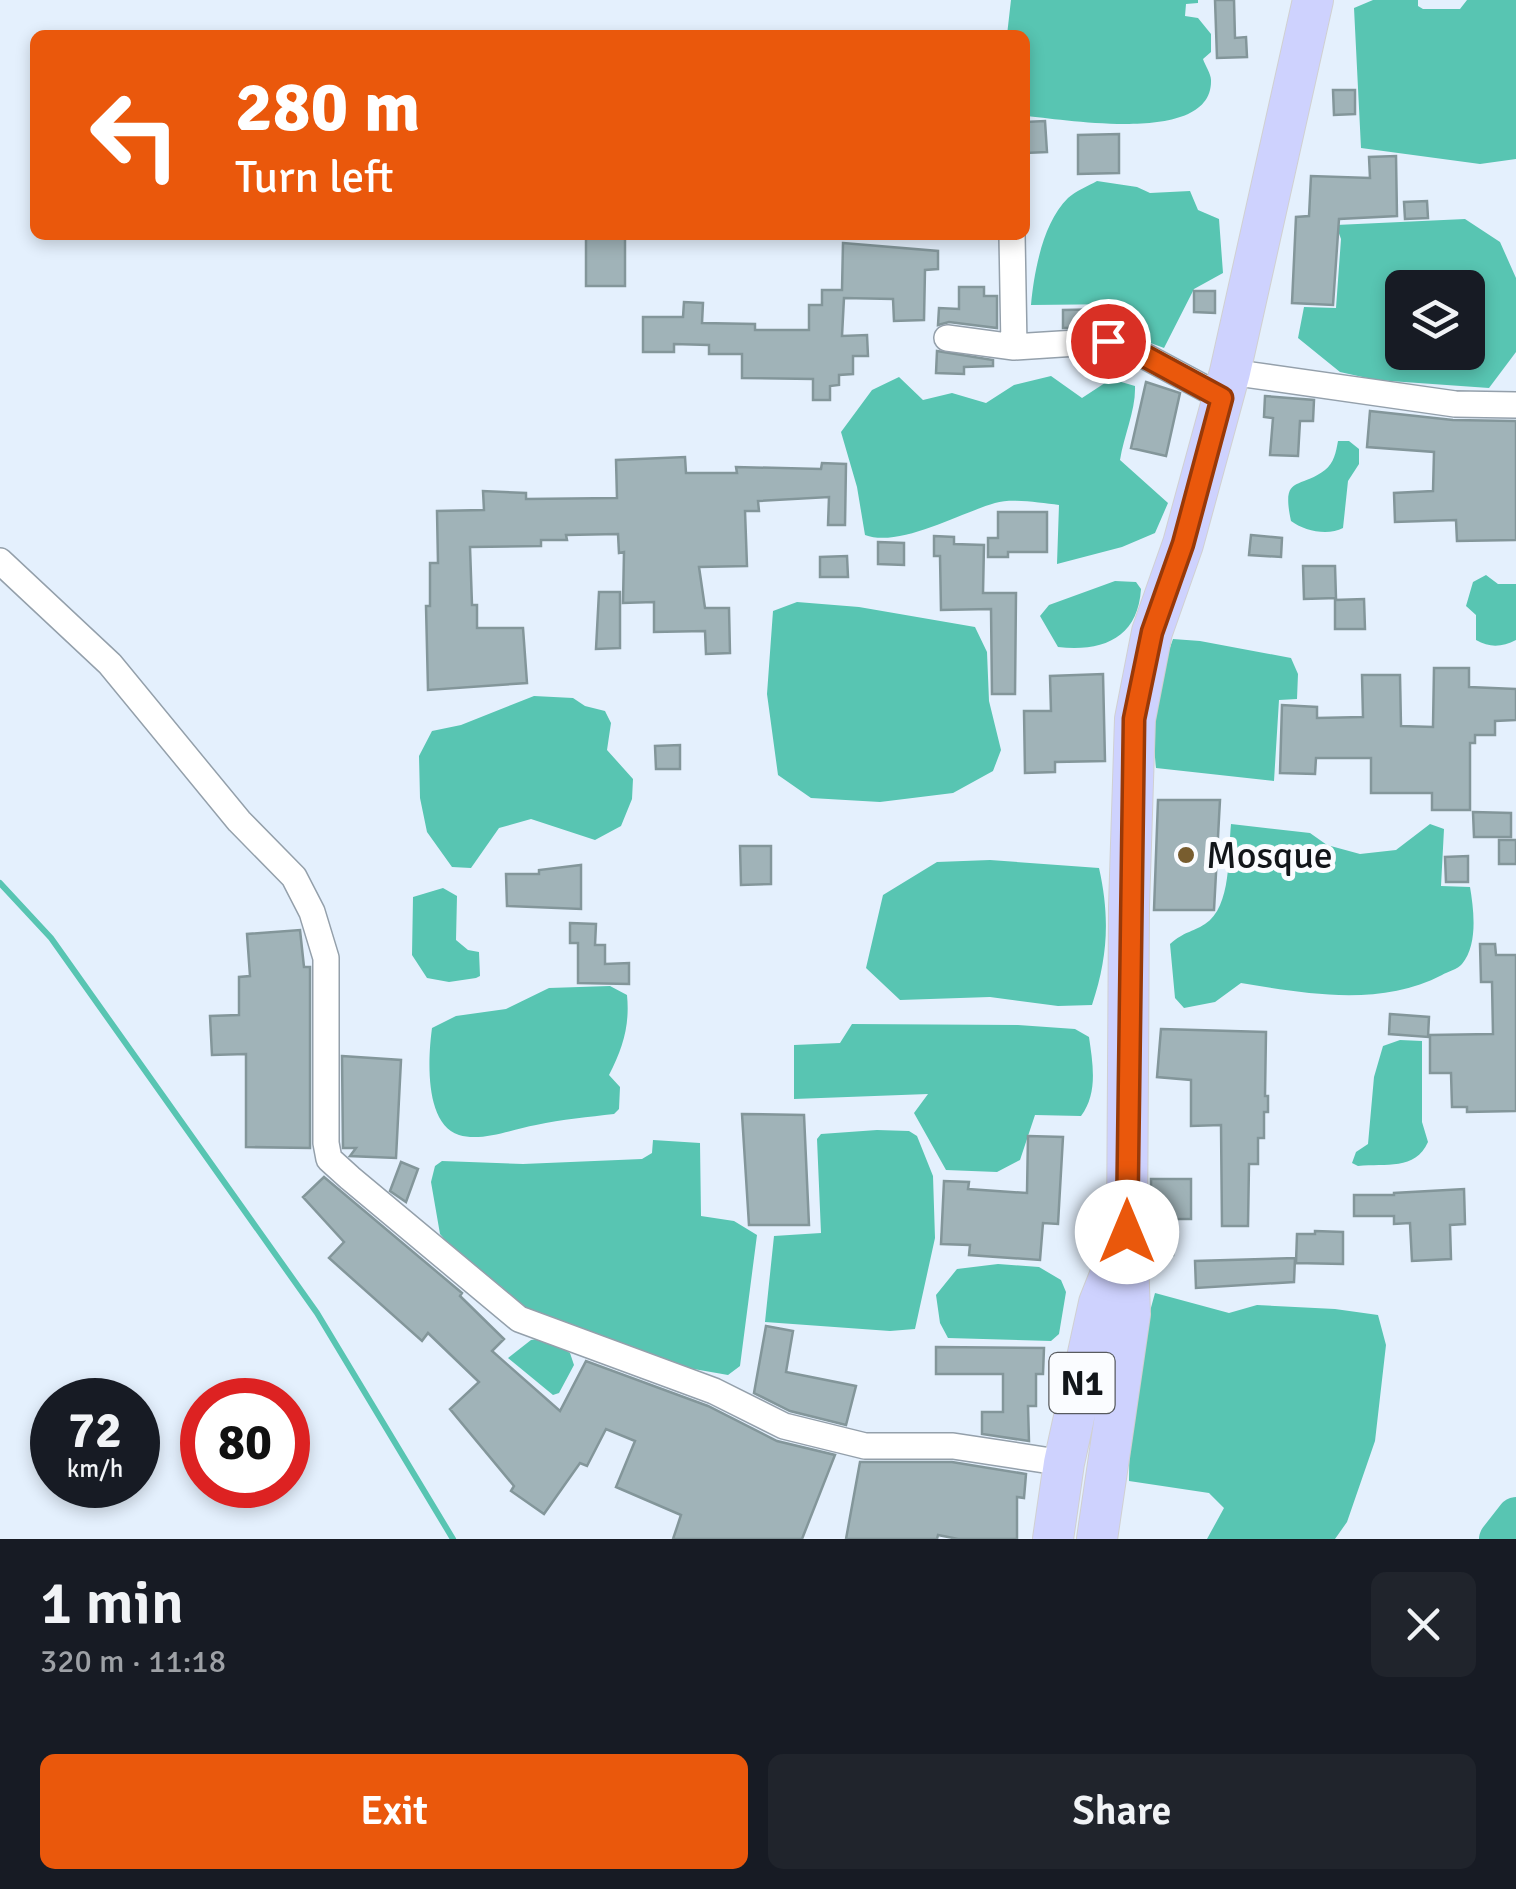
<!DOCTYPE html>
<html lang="en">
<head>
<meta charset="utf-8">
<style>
  :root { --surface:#171b24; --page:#20242c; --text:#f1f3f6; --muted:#9ea1a6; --accent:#ea580c }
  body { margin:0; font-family:Signika,sans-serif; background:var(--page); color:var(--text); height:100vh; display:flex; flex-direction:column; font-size:38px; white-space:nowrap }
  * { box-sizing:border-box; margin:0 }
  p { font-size:32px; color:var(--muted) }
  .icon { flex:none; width:55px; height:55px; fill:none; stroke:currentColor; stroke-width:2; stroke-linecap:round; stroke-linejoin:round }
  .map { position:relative; height:1539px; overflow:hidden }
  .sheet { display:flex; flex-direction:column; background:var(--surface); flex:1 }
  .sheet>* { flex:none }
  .banner { position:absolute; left:30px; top:30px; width:1000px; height:210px; border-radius:15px; box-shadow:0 5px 15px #0003; background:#ea580c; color:#fff; overflow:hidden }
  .fabs { position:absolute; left:1385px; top:270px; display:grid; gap:20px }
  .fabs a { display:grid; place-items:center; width:100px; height:100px; border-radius:15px; background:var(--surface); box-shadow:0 5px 15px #0003; font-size:50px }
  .speed { position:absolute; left:30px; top:1378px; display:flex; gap:20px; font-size:50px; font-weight:700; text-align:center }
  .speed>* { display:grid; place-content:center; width:130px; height:130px; border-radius:50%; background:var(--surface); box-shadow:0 5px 15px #0003; line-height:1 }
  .speed small { font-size:25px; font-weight:400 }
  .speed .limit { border:15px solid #d22; background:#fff; color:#111 }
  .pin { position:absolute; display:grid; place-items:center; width:85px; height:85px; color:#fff; margin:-42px; border:5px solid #fff; border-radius:50%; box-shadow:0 2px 10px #0007 }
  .me { position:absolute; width:110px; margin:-55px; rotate:0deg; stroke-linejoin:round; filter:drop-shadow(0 0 8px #0008) }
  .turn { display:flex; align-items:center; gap:35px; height:210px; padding:0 40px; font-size:45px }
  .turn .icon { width:130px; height:130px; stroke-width:2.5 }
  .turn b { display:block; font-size:70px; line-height:85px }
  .round { display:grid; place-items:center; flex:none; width:105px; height:105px; border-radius:15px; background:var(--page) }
  .overview { display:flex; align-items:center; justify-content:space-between; height:170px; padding:0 40px }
  h1 { font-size:60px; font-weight:600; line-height:75px }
  .cta { display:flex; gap:20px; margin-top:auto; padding:20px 40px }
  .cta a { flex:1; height:115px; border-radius:15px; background:var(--accent); color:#fff; font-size:40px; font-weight:600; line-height:115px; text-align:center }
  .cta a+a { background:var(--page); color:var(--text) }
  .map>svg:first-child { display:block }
  .water { fill:#58c5b2; fill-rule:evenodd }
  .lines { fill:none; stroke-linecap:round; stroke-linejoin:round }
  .stream { stroke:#58c5b2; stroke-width:6 }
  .river { stroke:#58c5b2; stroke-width:38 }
  .building { fill:#a0b3b8; stroke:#83969a; stroke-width:2.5 }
  .minor-casing { stroke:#94a0ab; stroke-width:28 }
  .trunk-casing { stroke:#d0d0d1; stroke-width:42 }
  .minor { stroke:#fff; stroke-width:25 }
  .trunk { stroke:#ced2fe; stroke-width:40 }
  .route-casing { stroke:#983908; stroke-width:25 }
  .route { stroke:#ea580c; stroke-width:18 }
  .poi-dot { fill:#785d2f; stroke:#fafcff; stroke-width:4 }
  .labels { text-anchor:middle; stroke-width:10; stroke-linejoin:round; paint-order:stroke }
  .shield { fill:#fafcff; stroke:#585b5f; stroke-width:2.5 }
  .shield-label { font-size:35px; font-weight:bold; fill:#12161a }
  .poi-label { font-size:38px; fill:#12161a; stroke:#fafcff; text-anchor:start }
</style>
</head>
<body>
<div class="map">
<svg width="1516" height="1539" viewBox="0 0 1516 1539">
  <rect width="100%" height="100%" fill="#e4f0fd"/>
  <path class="water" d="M 1011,0 L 1198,0 L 1198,3 L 1186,4 L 1185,16 L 1198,18 L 1211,34 L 1211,52 L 1203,59 C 1205,65 1211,74 1211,80 C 1213,146 1065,119 1025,116 L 1025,35 L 1007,35 Z
    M 1373,0 L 1418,0 L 1418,6 L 1423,9 L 1460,9 L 1467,0 L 1516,0 L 1516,159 L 1480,164 L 1361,148 L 1354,8 Z
    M 1097,181 L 1137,187 L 1150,193 L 1190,191 L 1198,210 L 1219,219 L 1223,273 L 1194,289 L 1164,348 L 1148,342 L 1125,304 L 1031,305 C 1034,272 1043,222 1068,198 C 1076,191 1088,186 1097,181 Z
    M 1465,219 L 1500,242 L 1516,278 L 1516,352 L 1489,388 L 1376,380 L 1340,372 L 1298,338 L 1304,307 L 1336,308 L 1341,239 L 1336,225 ZM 1402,288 L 1468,288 L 1468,352 L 1402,352 Z
    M 1051,376 L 1082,398 L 1111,379 L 1135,386 C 1136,410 1124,435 1120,460 L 1168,503 L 1155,533 L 1122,547 L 1057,564 L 1059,505 C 1040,503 1013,498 995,503 C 960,513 899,548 865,535 L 857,487 L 841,432 L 872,390 L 899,377 L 923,400 L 952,393 L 986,403 L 1014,385 Z
    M 1338,441 L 1349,441 L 1359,449 L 1359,464 L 1348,481 L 1343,528 C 1328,536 1304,531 1291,521 C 1281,474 1299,490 1325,470 C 1334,463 1336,452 1338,441 Z
    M 1486,575 L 1498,584 L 1516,584 L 1516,640 C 1502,647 1490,648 1476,640 L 1476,615 L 1466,606 L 1473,582 Z
    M 1115,581 L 1136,582 L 1141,589 C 1138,638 1103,652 1058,647 L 1040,616 L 1049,605 Z
    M 797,602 L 859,607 L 975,627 L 987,652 L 989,701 L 1001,750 L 993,771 L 953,793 L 880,802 L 811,798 L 778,775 L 767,694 L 773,611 Z
    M 1173,639 L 1200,641 L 1291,658 L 1298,674 L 1297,699 L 1279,700 L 1274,781 L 1156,768 C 1151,722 1157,683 1173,639 Z
    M 534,696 L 573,698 L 585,706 L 605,711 L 611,723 L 607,750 L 633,779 L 632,799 L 621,826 L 595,840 L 531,819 L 499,828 L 471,868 L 452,867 L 427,832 L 420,798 L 419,756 L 432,731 L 461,725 Z
    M 1231,824 L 1310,833 L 1327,845 L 1360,854 L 1396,850 L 1430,824 L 1444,829 L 1441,886 L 1470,887 C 1474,911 1478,944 1462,964 C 1458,969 1447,972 1442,975 C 1381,1007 1306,994 1241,983 L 1215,1002 L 1184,1008 L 1175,998 L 1170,944 C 1185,931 1191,933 1205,924 C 1232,907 1228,853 1231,824 Z
    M 990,860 L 1099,868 C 1110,917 1108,957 1092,1005 L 1058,1006 L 990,997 L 900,1000 L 866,968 L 883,895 L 937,862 Z
    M 443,888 L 457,896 L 456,940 L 468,950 L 479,952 L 480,976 L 476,978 L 449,982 L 427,978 L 412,955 L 413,897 Z
    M 610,986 L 627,995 C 630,1025 623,1048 609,1075 L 620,1087 L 619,1109 L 614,1114 C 589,1117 562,1119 536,1125 C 513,1129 482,1142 459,1135 C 424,1124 428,1057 432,1028 L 456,1016 L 506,1009 L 549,988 Z
    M 852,1024 L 1018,1025 L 1075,1029 L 1089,1037 C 1093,1065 1098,1093 1081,1116 L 1035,1115 L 1020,1160 L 997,1172 L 946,1170 L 914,1113 L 928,1094 L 794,1099 L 794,1045 L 840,1043 Z
    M 1400,1040 L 1422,1041 L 1422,1122 L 1428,1142 C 1415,1171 1386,1163 1358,1166 L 1352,1163 L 1356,1152 L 1368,1144 L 1374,1077 L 1383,1046 Z
    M 877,1130 L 909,1131 L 917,1136 L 933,1176 L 935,1238 L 915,1329 L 890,1331 L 765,1322 L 774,1236 L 821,1233 L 817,1139 L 821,1134 Z
    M 653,1140 L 700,1143 L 701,1216 L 734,1221 L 757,1235 L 740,1366 L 728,1375 L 671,1365 L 524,1315 L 502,1287 L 462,1260 L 440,1234 L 431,1182 L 435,1166 L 442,1161 L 523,1164 L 642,1159 L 652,1153 Z
    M 998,1264 L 1039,1267 L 1061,1280 L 1066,1292 L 1059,1334 L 1051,1341 L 948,1338 L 940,1323 L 936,1295 L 957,1269 Z
    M 1155,1293 L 1229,1313 L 1257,1305 L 1335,1309 L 1378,1315 L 1386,1345 L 1375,1441 L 1347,1522 L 1335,1539 L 1207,1539 L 1224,1508 L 1209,1493 L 1129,1481 C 1129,1417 1137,1354 1155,1293 Z
    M 545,1338 L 570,1353 L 574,1365 L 559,1393 L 553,1395 L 508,1358 L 531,1340 Z"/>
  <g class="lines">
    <path class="stream" d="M 0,883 L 51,938 L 317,1313 L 453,1539"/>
    <path class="river" d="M 1498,1539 L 1516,1516"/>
  </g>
  <path class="building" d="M 1215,0 L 1234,0 L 1235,38 L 1246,37 L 1247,57 L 1217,58 Z
    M 1333,90 L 1355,90 L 1355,114 L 1334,115 Z
    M 1045,121 L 1047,152 L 1025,153 L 1025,122 Z
    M 1119,134 L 1119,173 L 1078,174 L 1078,135 Z
    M 1396,156 L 1397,216 L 1339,219 L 1333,305 L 1292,303 L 1296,217 L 1309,216 L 1311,176 L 1370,178 L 1369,157 Z
    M 1427,201 L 1428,218 L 1405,219 L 1404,202 Z
    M 586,235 L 625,235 L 625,286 L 586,286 Z
    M 843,243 L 938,251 L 938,269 L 925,270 L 924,320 L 894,321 L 893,299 L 844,298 L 842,336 L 867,335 L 868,356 L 853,356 L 853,374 L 839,375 L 839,385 L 830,386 L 830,400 L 813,400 L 813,379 L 742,378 L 742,354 L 709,354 L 709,345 L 674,344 L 674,352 L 643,352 L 643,317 L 683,317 L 684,302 L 703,303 L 702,323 L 755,324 L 755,330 L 809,330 L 809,305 L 822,305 L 822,290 L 842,290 Z
    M 959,287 L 984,287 L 984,296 L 997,296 L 997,328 L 949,322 L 938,325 L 939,308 L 959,309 Z
    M 1194,291 L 1215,291 L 1215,313 L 1194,312 Z
    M 1117,309 L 1117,327 L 1063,328 L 1063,310 Z
    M 937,351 L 993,360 L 993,366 L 964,367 L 964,374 L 936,373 Z
    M 1146,382 L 1180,393 L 1166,456 L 1131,448 Z
    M 1265,396 L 1314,400 L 1313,421 L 1300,421 L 1298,456 L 1270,455 L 1273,418 L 1264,417 Z
    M 1370,411 L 1453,420 L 1516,421 L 1516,540 L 1457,541 L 1456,520 L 1395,522 L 1394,493 L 1433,491 L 1434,452 L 1367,447 Z
    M 685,457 L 686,473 L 737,473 L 736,467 L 821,469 L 822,463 L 846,464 L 845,525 L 828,525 L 829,497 L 758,501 L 759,511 L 745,511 L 747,566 L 699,567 L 705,608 L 729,608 L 730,653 L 706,654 L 705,631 L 654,632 L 654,602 L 623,603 L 624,552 L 619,553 L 618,534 L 566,535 L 567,540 L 541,540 L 541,546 L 470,547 L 472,605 L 477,605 L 477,628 L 523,628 L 527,683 L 428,690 L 426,606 L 430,606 L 430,563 L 438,563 L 437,511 L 484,510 L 483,491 L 526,493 L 526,499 L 617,498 L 616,460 Z
    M 998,512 L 1047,512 L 1047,552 L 1008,552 L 1008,557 L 988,557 L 988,538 L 998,538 Z
    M 1251,535 L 1282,538 L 1281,557 L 1249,555 Z
    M 934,536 L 954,537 L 954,544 L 984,545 L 983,593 L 1016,593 L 1015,694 L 992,694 L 991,609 L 941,610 L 940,556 L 934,556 Z
    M 878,542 L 904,543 L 904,565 L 878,564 Z
    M 847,556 L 848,577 L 820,577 L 820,557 Z
    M 1303,566 L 1335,566 L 1336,598 L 1304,599 Z
    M 599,592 L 620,592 L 620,648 L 596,649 Z
    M 1364,599 L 1365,629 L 1335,629 L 1335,600 Z
    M 1434,668 L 1469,668 L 1469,687 L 1516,689 L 1516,720 L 1495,721 L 1495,735 L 1475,735 L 1475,743 L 1470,743 L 1470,810 L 1432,810 L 1432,793 L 1371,793 L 1371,758 L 1316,758 L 1315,774 L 1280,773 L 1282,705 L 1317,707 L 1317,718 L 1363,717 L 1362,675 L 1400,675 L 1401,726 L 1433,727 Z
    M 1103,674 L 1105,761 L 1055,762 L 1055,772 L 1025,773 L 1024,711 L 1051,711 L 1050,676 Z
    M 680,745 L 680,769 L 656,769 L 655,746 Z
    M 1158,800 L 1220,800 L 1214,910 L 1154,910 Z
    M 1473,812 L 1511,813 L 1511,837 L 1474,837 Z
    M 1499,840 L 1516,840 L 1516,864 L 1499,864 Z
    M 740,846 L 771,846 L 771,884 L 741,885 Z
    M 1468,856 L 1468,882 L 1446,882 L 1445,857 Z
    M 581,865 L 581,909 L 507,906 L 506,874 L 539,874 L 539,870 Z
    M 570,923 L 596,924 L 595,945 L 605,945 L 605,964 L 629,963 L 629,984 L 578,983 L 578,943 L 570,943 Z
    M 300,930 L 304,967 L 310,967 L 310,1148 L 246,1147 L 246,1054 L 212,1055 L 210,1016 L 239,1015 L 239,977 L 250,976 L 247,934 Z
    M 1480,944 L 1495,944 L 1496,955 L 1516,955 L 1516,1111 L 1467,1112 L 1467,1107 L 1452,1107 L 1451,1073 L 1430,1073 L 1430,1035 L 1493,1034 L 1492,982 L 1481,982 Z
    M 1390,1014 L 1429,1017 L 1428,1037 L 1389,1034 Z
    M 1161,1029 L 1266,1032 L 1265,1096 L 1268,1096 L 1268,1112 L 1264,1112 L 1264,1138 L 1258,1138 L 1258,1164 L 1249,1164 L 1248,1226 L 1222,1226 L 1221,1125 L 1191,1126 L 1191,1080 L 1157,1077 Z
    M 342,1056 L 401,1060 L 396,1158 L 350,1156 L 356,1148 L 343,1148 Z
    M 742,1114 L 804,1115 L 809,1225 L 749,1225 Z
    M 1028,1136 L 1063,1137 L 1058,1224 L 1043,1223 L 1040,1260 L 969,1255 L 970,1245 L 941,1244 L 944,1181 L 969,1182 L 968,1189 L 1027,1193 Z
    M 401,1162 L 418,1169 L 406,1202 L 390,1191 Z
    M 324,1177 L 462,1293 L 460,1296 L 504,1339 L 492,1351 L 560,1411 L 586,1361 L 708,1406 L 777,1441 L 835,1455 L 802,1539 L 673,1539 L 681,1515 L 616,1487 L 635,1441 L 606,1429 L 587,1466 L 580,1463 L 544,1514 L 511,1491 L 514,1486 L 450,1409 L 479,1382 L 428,1333 L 422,1341 L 329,1258 L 344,1242 L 303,1197 Z
    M 1151,1179 L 1191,1179 L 1191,1219 L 1173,1219 L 1173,1255 L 1157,1254 L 1157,1271 L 1152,1271 Z
    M 1464,1189 L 1465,1224 L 1450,1225 L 1451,1259 L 1412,1261 L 1410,1223 L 1394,1224 L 1394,1216 L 1354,1216 L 1354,1195 L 1394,1195 L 1394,1193 Z
    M 1315,1231 L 1343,1232 L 1343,1264 L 1296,1263 L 1297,1234 L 1315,1234 Z
    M 1295,1258 L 1294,1282 L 1196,1288 L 1195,1261 Z
    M 766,1326 L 793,1331 L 786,1372 L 856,1386 L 846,1425 L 790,1411 L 754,1393 Z
    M 936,1347 L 1044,1348 L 1043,1374 L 1036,1374 L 1036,1406 L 1028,1406 L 1029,1441 L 982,1434 L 982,1412 L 1003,1412 L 1003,1374 L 936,1374 Z
    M 860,1462 L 952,1462 L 1026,1474 L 1024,1498 L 1017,1497 L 1017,1539 L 958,1539 L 938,1535 L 937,1539 L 846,1539 Z"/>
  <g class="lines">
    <defs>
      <path id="minor" d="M 1012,235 L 1014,347
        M 947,338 L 1014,347 L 1108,341 L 1126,346 L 1223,398
        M 1230,372 L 1455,404 L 1516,405
        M 0,561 L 110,664 L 239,821 L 294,877 L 312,912 L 326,958 L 326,1143 L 329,1159 L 350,1178 L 519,1319 L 714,1391 L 784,1426 L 865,1446 L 953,1446 L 1064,1463"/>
      <path id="trunk" d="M 1053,1539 L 1064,1463 L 1099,1303 L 1122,1245
        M 1097,1539 L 1130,1314 L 1127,1232 L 1129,907 L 1135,719 L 1152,632 L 1183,544 L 1230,372 L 1313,0"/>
    </defs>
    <use href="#minor" class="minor-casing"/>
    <use href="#trunk" class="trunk-casing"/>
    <use href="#minor" class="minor"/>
    <use href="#trunk" class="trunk"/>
  </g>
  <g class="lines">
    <defs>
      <path id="route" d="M 1108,341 L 1126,346 L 1222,398 L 1183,544 L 1152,632 L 1134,719 L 1127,1232"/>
    </defs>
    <use href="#route" class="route-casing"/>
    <use href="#route" class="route"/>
  </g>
  <circle class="poi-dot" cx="1186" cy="855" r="10"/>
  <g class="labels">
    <rect class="shield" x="1049.5" y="1353" width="65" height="60" rx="8"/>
    <g class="shield-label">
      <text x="1082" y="1395">N1</text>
    </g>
    <g class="poi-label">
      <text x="1206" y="868">Mosque</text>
    </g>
  </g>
</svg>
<div class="fabs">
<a><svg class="icon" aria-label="layers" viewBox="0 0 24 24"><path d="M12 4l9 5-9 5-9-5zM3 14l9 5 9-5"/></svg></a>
</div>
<div class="speed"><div>72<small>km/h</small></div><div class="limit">80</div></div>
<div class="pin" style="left:1108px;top:341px;background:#d93025"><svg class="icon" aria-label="arrive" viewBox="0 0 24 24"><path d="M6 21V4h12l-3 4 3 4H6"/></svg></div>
<svg class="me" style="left:1127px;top:1232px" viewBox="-20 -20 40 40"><circle r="19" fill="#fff"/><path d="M0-13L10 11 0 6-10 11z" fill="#ea580c"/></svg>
<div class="banner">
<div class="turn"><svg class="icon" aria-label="left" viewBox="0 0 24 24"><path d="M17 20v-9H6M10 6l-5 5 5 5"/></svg><div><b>280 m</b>Turn left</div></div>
</div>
</div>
<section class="sheet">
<div class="overview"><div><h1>1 min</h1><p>320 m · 11:18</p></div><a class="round"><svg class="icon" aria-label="close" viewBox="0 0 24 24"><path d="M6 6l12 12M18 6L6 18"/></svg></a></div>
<div class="cta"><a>Exit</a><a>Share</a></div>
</section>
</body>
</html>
